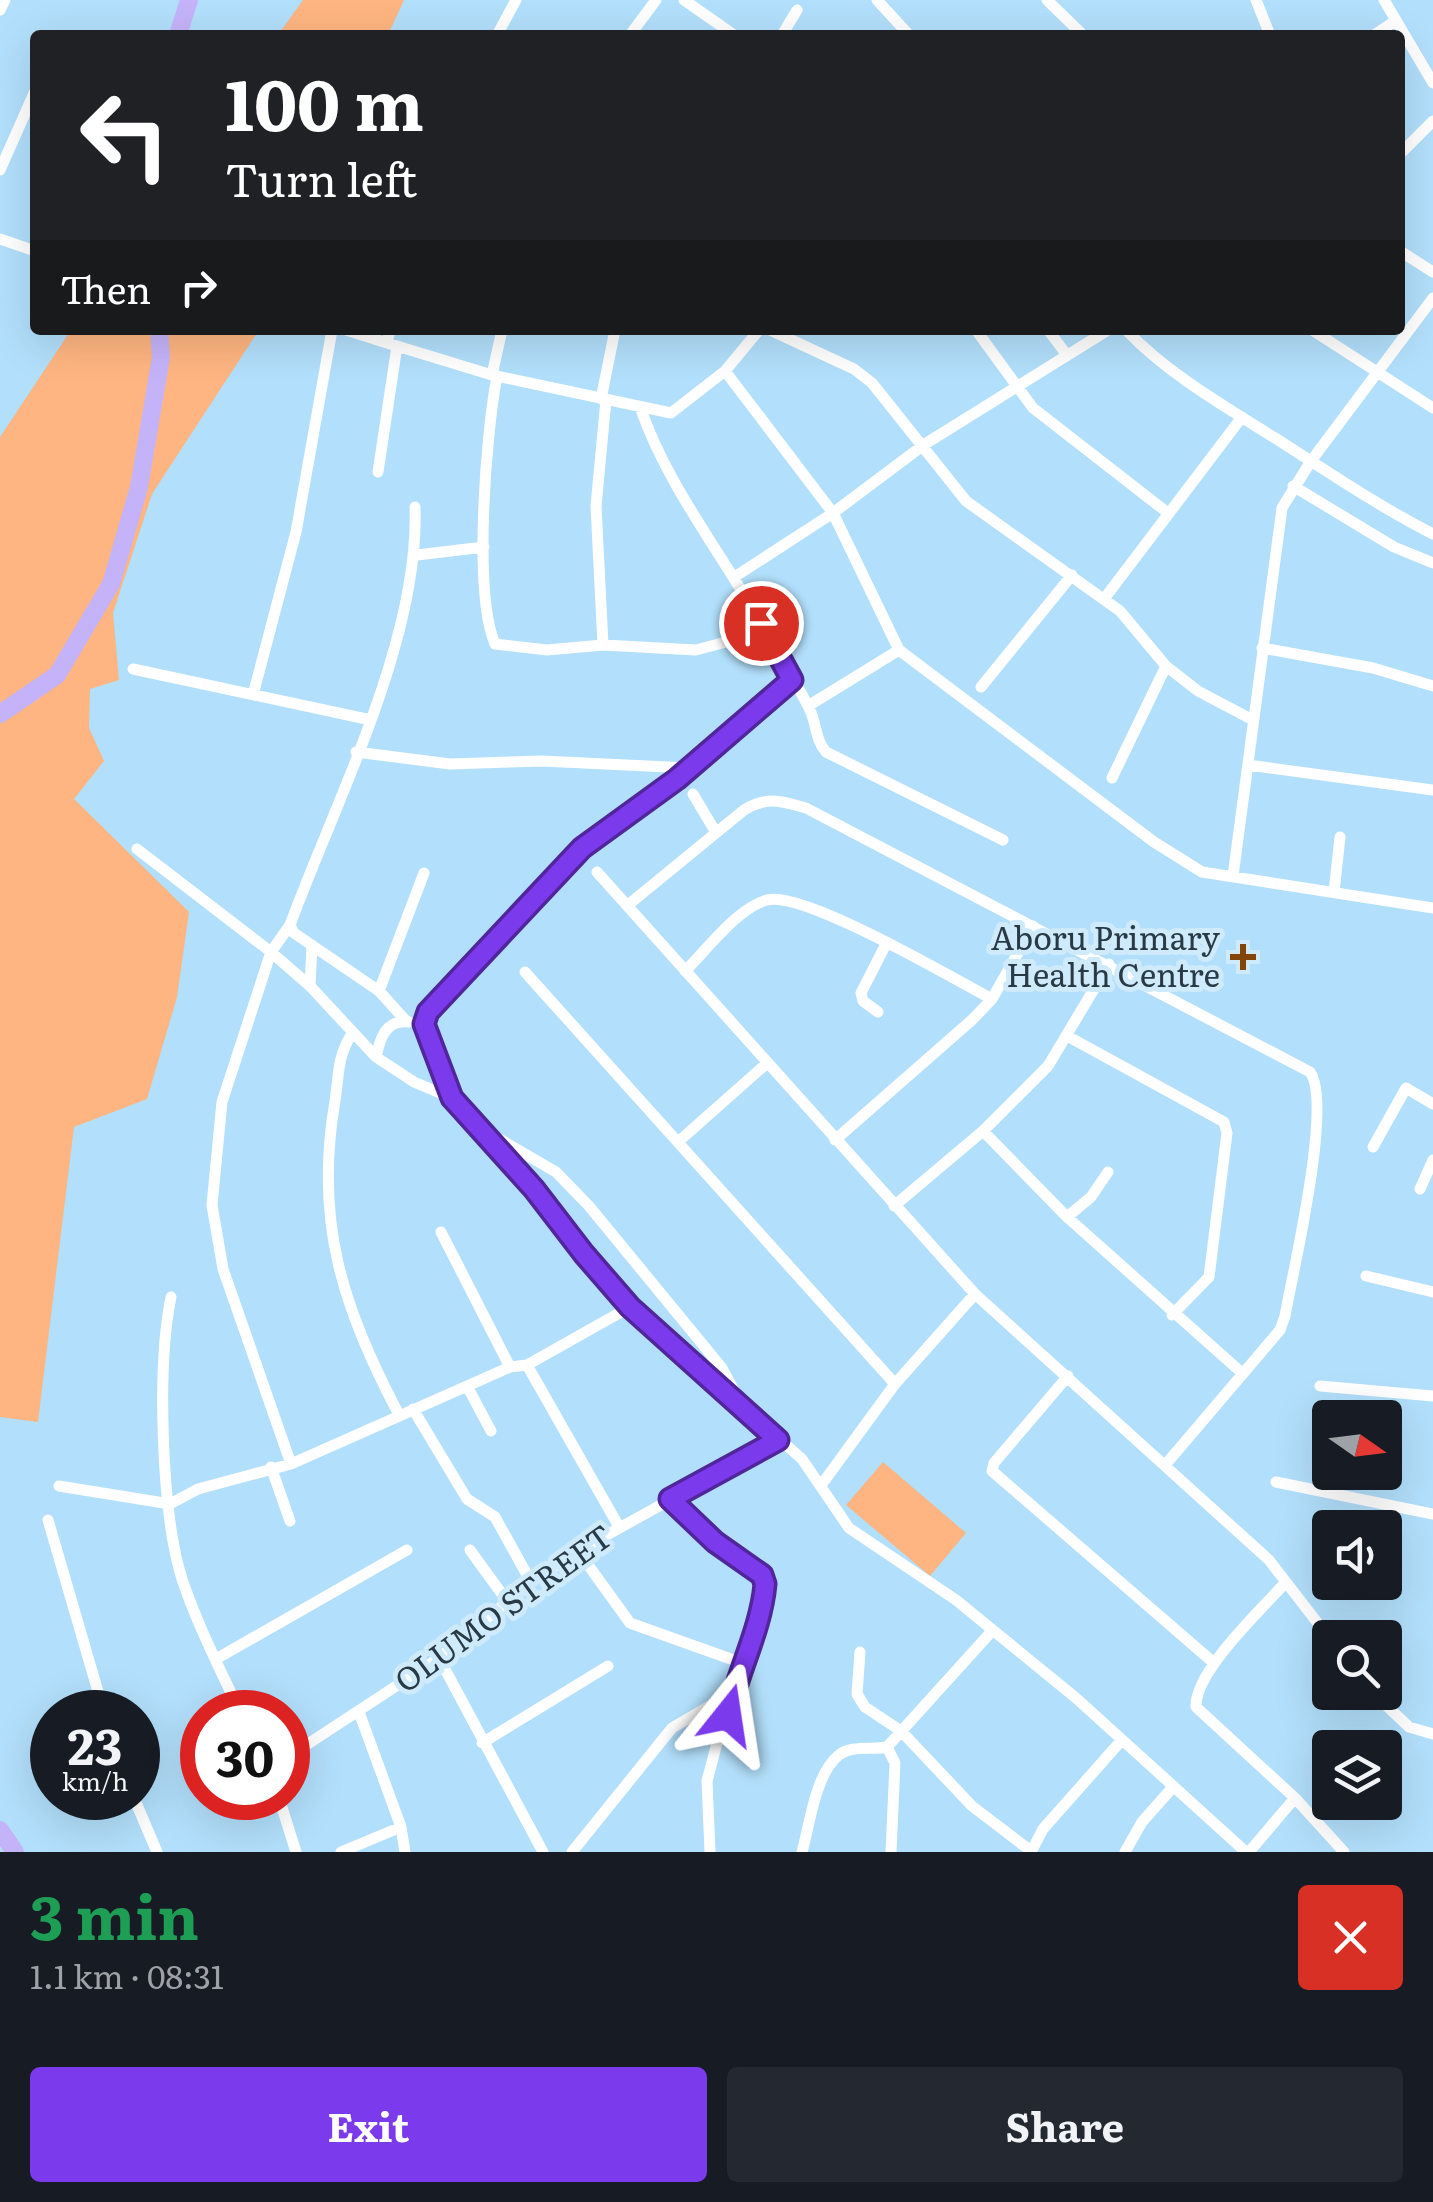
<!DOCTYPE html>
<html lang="en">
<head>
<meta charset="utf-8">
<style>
  :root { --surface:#171b24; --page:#242831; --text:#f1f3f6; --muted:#9ea1a6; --accent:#7c3aed }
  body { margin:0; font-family:Literata,serif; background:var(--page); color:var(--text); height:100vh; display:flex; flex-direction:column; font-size:38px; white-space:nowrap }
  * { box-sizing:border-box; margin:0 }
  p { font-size:32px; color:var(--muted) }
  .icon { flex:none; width:55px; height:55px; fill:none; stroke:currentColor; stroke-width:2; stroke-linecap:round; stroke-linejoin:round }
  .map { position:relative; height:1852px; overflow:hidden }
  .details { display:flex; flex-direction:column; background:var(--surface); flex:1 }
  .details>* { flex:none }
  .hud { position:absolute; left:30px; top:30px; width:1375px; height:305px; border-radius:10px; box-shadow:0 10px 40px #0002; background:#202124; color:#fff; overflow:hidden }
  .needle { width:65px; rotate:104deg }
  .fabs { position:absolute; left:1312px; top:1400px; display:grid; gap:20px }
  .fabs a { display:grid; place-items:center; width:90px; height:90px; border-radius:10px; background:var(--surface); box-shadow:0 10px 40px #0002; font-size:50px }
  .speed { position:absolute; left:30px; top:1690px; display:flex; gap:20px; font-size:50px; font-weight:700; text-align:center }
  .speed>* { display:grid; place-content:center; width:130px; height:130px; border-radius:50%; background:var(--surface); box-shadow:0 10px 40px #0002; line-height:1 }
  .speed small { font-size:25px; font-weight:400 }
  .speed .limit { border:15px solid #d22; background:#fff; color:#111 }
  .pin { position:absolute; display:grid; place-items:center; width:85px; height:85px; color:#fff; margin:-42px; border:5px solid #fff; border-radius:50%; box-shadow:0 2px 10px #0007 }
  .me { position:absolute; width:110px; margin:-55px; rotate:15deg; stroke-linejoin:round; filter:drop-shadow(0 0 8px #0008) }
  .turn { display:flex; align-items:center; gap:35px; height:210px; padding:0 30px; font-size:45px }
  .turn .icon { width:130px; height:130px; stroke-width:2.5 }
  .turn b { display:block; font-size:70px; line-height:85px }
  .then { display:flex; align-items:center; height:95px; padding:0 30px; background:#0003; gap:20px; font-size:38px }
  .round { display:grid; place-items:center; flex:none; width:105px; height:105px; border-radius:10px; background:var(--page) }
  .overview { display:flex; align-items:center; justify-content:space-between; height:170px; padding:0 30px }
  h1 { font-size:60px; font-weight:700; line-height:75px; color:#1e9e55 }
  .primary-button { display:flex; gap:20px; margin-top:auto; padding:20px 30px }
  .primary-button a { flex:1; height:115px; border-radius:10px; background:var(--accent); color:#fff; font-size:40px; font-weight:700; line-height:115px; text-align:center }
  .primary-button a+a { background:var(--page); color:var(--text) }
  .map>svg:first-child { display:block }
  .green { fill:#feb581 }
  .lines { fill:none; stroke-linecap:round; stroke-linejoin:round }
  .river { stroke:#c5b3f9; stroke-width:18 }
  .minor { stroke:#fff; stroke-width:11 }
  .route-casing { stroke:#51269a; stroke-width:25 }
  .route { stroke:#7c3aed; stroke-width:18 }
  .poi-dot { fill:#844508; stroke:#cfeafb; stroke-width:4 }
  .labels { text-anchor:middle; stroke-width:10; stroke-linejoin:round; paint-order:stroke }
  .poi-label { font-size:32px; fill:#283a45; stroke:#cfeafb; text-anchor:end }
  .street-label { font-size:32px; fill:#283a45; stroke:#cfeafb }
</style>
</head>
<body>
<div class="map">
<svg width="1433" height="1852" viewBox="0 0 1433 1852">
  <rect width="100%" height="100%" fill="#b2dffb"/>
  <path class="green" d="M 303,0 L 404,0 L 388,35 L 278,35 Z
    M 71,330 L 259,330 L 152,494 L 113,613 L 119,680 L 90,689 L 89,728 L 104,761 L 74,799 L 189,912 L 177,997 L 147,1099 L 74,1127 L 38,1422 L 0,1417 L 0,437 Z
    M 883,1462 L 966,1533 L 930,1576 L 846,1505 Z"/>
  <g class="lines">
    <path class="river" d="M 178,35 L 189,0
      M 0,714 L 57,675 L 111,584 L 139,487 L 161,357 L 159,330
      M 0,1830 L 15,1852"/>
    <path class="minor" d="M 684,0 L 734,35
      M 877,0 L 909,35
      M 1047,0 L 1083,35
      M 1256,0 L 1270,35
      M 1384,0 L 1433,83
      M 0,10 L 5,0
      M 497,35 L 516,0
      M 630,35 L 656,0
      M 782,35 L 797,10
      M 1374,35 L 1395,21
      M 1400,154 L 1433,121
      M 0,170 L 35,91
      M 0,239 L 35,251
      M 1400,251 L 1433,272
      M 346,330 L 387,343
      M 390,330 L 387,343 L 492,375 L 671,413 L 725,371 L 759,330
      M 770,330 L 854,369 L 872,383 L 966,501 L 1120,611 L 1166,666 L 1198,691 L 1251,719
      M 976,330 L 1033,408 L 1168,513
      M 1048,330 L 1067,355
      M 1126,330 C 1168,374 1224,406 1275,438 C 1327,471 1378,506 1433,534
      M 1312,330 L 1433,408
      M 725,371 L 833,513 L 899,650 L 1154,842 L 1202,872 L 1433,908
      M 492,375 L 502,330
      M 497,376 C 486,433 473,592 495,644 L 547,650 L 603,645 L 696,650 L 726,642 L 761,623
      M 601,399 L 615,330
      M 640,407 C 669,490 723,554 764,629 C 779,656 797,683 810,710 C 817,725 815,739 826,752 L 1003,840
      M 378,472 L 397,346
      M 1293,486 L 1394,547 L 1433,563
      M 417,555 L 484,547
      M 736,576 L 833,513 L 925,444 L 1108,330
      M 1104,599 L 1242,417
      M 603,645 L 596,506 L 606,400
      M 1262,648 L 1373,668 L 1433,686
      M 133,669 L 371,720
      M 981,687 L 1072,575
      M 254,691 L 296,532 L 332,330
      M 808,706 L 899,650
      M 356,752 L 450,764 L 542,761 L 689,768
      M 1248,765 L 1433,790
      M 1112,778 L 1166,666
      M 693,794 L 715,831
      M 137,849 L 271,952 L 310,986 L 376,1057 L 414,1082 L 452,1098 L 534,1189 L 630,1307 L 802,1459 L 849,1528 L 956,1600 L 1076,1698 L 1246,1852
      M 597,872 L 975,1294 L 1269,1560 L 1330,1639
      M 1233,876 L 1282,508 L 1311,461 L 1433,298
      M 1334,892 L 1340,837
      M 628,905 L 744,810 C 767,796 781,801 806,808 L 1310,1072 C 1333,1103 1293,1271 1285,1316 L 1280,1330 L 1166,1464
      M 290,925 L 294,933 L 379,991 L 407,1022
      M 685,971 C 707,950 737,908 767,900 C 803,890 952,978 992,999
      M 525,972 L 895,1384
      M 310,986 L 312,945
      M 379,991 L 424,873
      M 878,1012 L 863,1001 L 861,993 L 886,944
      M 351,1035 C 337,1058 339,1075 335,1101 C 314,1222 343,1307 398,1413
      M 1069,1037 L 1224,1122 L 1227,1133 L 1209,1277 L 1172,1315
      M 376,1057 C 380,1038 386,1019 409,1022
      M 452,1098 L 424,1023 L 428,1012 L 582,848 L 677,779 L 792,680
      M 484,1130 L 556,1172 L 589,1206 L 722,1368 L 739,1400
      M 983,1131 L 1067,1217 L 1242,1373
      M 835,1140 L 973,1019 L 992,999 L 1033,926
      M 678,1142 L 766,1064
      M 1373,1147 L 1406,1088 L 1433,1104
      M 1420,1189 L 1433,1160
      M 894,1206 L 983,1131 L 1048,1066 L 1109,964
      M 1067,1217 L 1091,1197 L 1108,1172
      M 441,1232 L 510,1367
      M 1366,1276 L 1433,1292
      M 171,1297 C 157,1365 161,1512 182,1579 C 197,1624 220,1669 240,1712
      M 527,1365 L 618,1525
      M 1068,1376 L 994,1463 L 992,1471 L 1214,1663
      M 467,1386 L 491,1431
      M 1320,1386 L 1433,1396
      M 413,1409 L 467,1499 L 495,1517 L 531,1582
      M 291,1464 L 223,1269 L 212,1205 L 222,1102 L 271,952 L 290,925 C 336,800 420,639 415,507
      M 271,1467 L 290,1521
      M 1276,1482 L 1433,1514
      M 822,1484 L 895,1384 L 975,1294
      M 59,1486 L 170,1504 L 198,1489 L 291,1464 L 510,1367 L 527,1365 L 630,1307
      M 48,1520 L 104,1712
      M 470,1550 L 507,1601
      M 578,1551 L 630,1623 L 742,1663
      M 1285,1583 C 1262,1609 1194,1672 1196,1707 L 1295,1798 L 1344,1852
      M 860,1652 L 857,1694 L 865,1707 L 901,1731 L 972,1806 L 1031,1851
      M 439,1658 L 543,1852
      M 216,1659 L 407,1550
      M 1372,1692 L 1409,1727 L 1433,1734
      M 359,1712 L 401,1827 L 405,1852
      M 482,1743 L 608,1666
      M 887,1747 L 895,1763 L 891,1852
      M 288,1757 L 439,1658 L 531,1582 L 578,1551 L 778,1440
      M 134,1798 L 157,1852
      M 279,1798 L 296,1852
      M 341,1852 L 401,1827
      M 572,1852 L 672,1728 L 730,1694 L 764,1598 L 762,1575 L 715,1542 L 670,1499
      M 710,1852 L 707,1781 L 730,1694
      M 802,1852 C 810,1824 815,1774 839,1755 C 851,1745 872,1750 887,1747 L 992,1631
      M 1031,1852 L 1043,1829 L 1120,1742
      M 1125,1852 L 1142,1822 L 1173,1787
      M 1249,1852 L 1295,1798"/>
  </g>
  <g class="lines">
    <defs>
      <path id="route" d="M 728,1715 C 738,1671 761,1629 765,1584 L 762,1575 L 715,1542 L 670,1499 L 778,1440 L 630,1307 L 584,1254 L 534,1189 L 452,1098 L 424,1024 L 428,1012 L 582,848 L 677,779 L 792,680 L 761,623"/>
    </defs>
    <use href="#route" class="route-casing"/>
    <use href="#route" class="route"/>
  </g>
  <path class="poi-dot" d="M1238 942h10v10h10v10h-10v10h-10v-10h-10v-10h10z"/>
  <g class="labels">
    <g class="poi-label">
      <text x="1220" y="950">Aboru Primary<tspan x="1220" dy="37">Health Centre</tspan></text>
    </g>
    <g class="street-label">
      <text transform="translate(504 1609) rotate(-36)" y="11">OLUMO STREET</text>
    </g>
  </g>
</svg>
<div class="fabs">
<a><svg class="needle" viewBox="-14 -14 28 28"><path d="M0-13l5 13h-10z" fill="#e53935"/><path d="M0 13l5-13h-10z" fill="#9ea1a6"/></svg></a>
<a><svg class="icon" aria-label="sound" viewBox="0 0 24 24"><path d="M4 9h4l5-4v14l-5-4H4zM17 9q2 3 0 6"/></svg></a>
<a><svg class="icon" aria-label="search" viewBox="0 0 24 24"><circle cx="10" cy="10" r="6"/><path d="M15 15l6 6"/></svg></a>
<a><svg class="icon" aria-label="layers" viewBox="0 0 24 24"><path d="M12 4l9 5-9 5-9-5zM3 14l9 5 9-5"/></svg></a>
</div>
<div class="speed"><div>23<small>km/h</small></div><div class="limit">30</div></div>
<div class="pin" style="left:761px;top:623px;background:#d93025"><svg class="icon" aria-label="arrive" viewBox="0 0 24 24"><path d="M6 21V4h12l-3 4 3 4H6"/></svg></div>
<svg class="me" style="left:728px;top:1715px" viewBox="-20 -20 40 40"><path d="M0-17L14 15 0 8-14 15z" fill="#7c3aed" stroke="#fff" stroke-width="4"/></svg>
<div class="hud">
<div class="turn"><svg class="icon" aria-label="left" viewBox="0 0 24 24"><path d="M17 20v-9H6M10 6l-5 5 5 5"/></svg><div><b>100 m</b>Turn left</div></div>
<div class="then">Then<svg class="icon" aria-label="right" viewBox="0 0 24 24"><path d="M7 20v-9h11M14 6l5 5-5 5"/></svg></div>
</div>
</div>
<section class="details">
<div class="overview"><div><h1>3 min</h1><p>1.1 km · 08:31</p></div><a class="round" style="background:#d93025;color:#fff"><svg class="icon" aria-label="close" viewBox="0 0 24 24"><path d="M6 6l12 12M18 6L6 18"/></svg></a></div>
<div class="primary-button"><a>Exit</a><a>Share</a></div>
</section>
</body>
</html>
